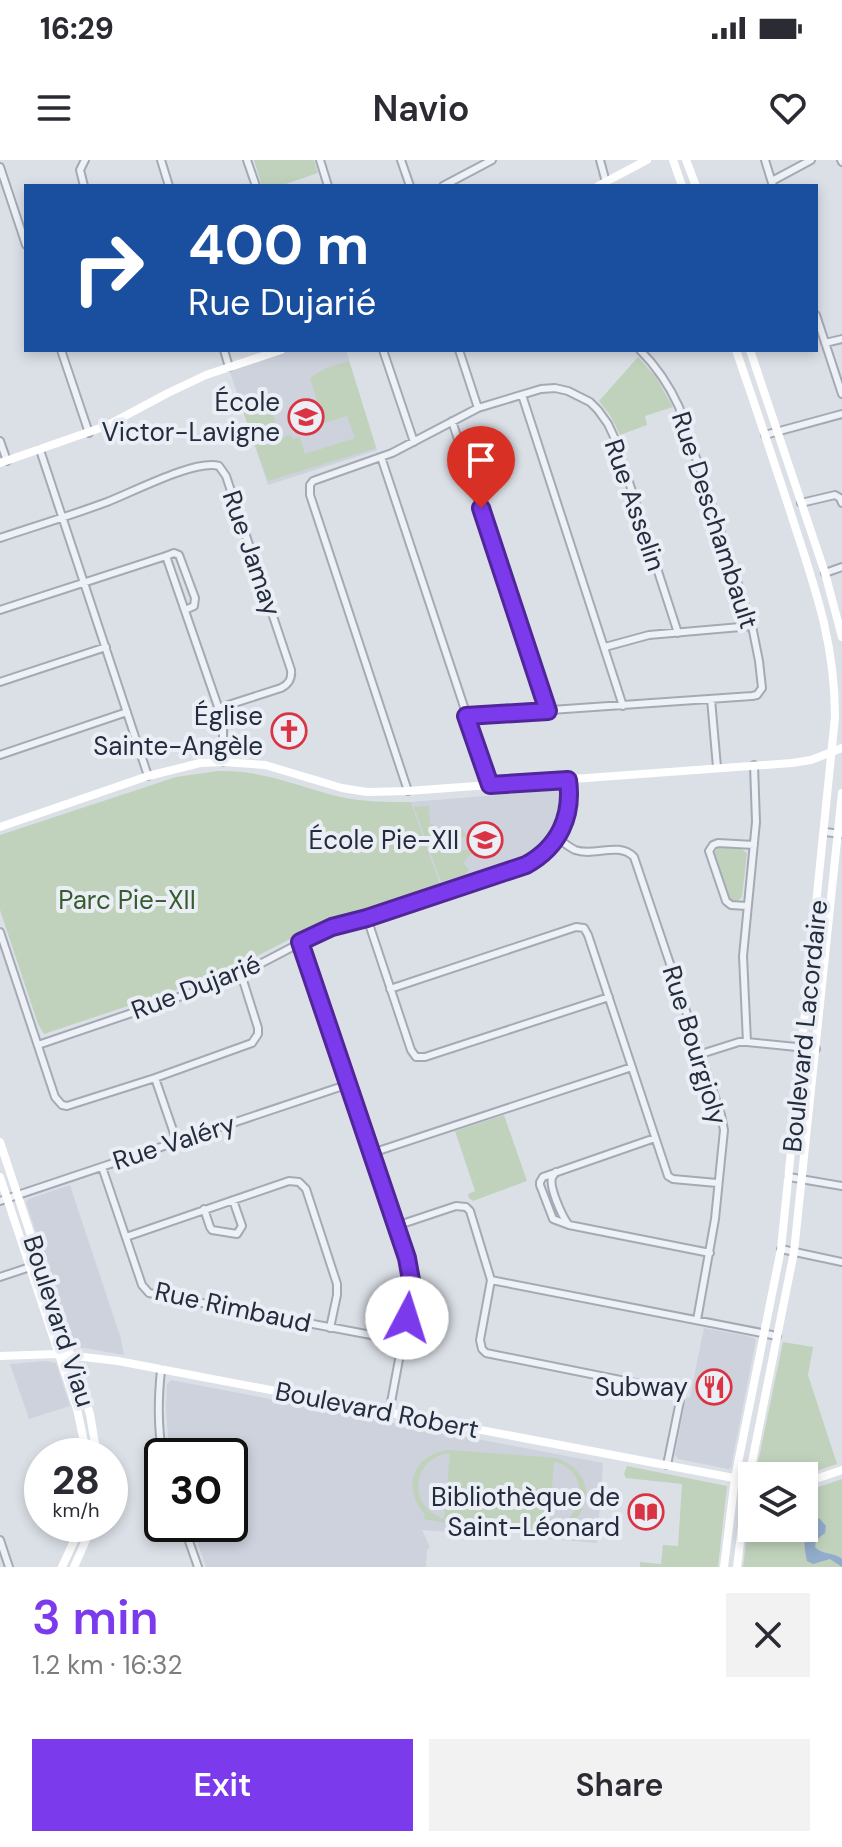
<!DOCTYPE html>
<html lang="en">
<head>
<meta charset="utf-8">
<style>
  :root { --surface:#fff; --page:#f2f2f3; --text:#2b2b33; --muted:#7c7c81; --accent:#7c3aed }
  body { margin:0; font-family:"DM Sans",sans-serif; background:var(--page); color:var(--text); height:100vh; display:flex; flex-direction:column; font-size:30px; white-space:nowrap }
  * { box-sizing:border-box; margin:0 }
  p { font-size:26px; color:var(--muted) }
  .icon { flex:none; width:44px; height:44px; fill:none; stroke:currentColor; stroke-width:2; stroke-linecap:round; stroke-linejoin:round }
  .map { position:relative; height:1407px; overflow:hidden }
  .sheet { display:flex; flex-direction:column; background:var(--surface); flex:1 }
  .sheet>* { flex:none }
  .hud { position:absolute; left:24px; top:24px; width:794px; height:168px; border-radius:0px; box-shadow:0 4px 12px #0003; background:#1a4fa0; color:#fff; overflow:hidden }
  .fabs { position:absolute; left:738px; top:1302px; display:grid; gap:16px }
  .fabs a { display:grid; place-items:center; width:80px; height:80px; border-radius:0px; background:var(--surface); box-shadow:0 4px 12px #0003; font-size:40px }
  .speed { position:absolute; left:24px; top:1278px; display:flex; gap:16px; font-size:40px; font-weight:700; text-align:center }
  .speed>* { display:grid; place-content:center; width:104px; height:104px; border-radius:50%; background:var(--surface); box-shadow:0 4px 12px #0003; line-height:1 }
  .speed small { font-size:20px; font-weight:400 }
  .speed .limit { border:4px solid #111; border-radius:12px; background:#fff; color:#111 }
  .pin { position:absolute; display:grid; place-items:center; width:68px; height:68px; color:#fff; margin:-82px -34px; border-radius:50% 50% 50% 0; rotate:-45deg; box-shadow:0 0 8px #0007 }
  .pin .icon { rotate:45deg }
  .me { position:absolute; width:88px; margin:-44px; rotate:5deg; stroke-linejoin:round; filter:drop-shadow(0 0 6px #0008) }
  .turn { display:flex; align-items:center; gap:28px; height:168px; padding:0 32px; font-size:36px }
  .turn .icon { width:104px; height:104px; stroke-width:2.5 }
  .turn b { display:block; font-size:56px; line-height:68px }
  .round { display:grid; place-items:center; flex:none; width:84px; height:84px; border-radius:0px; background:var(--page) }
  .overview { display:flex; align-items:center; justify-content:space-between; height:136px; padding:0 32px }
  h1 { font-size:48px; font-weight:600; line-height:60px; color:var(--accent) }
  .cta { display:flex; gap:16px; margin-top:auto; padding:16px 32px }
  .cta a { flex:1; height:92px; border-radius:0px; background:var(--accent); color:#fff; font-size:32px; font-weight:600; line-height:92px; text-align:center }
  .cta a+a { background:var(--page); color:var(--text) }
  .status { display:flex; justify-content:space-between; align-items:center; height:56px; padding:0 40px; background:var(--surface); direction:ltr }
  .status svg { height:22px; fill:currentColor }
  header { display:flex; justify-content:space-between; align-items:center; height:104px; padding:0 32px; background:var(--surface); font-size:36px; font-weight:600 }
  .map>svg:first-child { display:block }
  .built { fill:#cdd2dd }
  .green { fill:#c0d2bc; fill-rule:evenodd }
  .water { fill:#92accb }
  .lines { fill:none; stroke-linecap:round; stroke-linejoin:round }
  .street-casing { stroke:#a4aab5; stroke-width:10 }
  .street { stroke:#eef1f5; stroke-width:6 }
  .secondary { stroke:#fff; stroke-width:8 }
  .route-casing { stroke:#51269a; stroke-width:20 }
  .route { stroke:#7c3aed; stroke-width:14 }
  .labels { text-anchor:middle; stroke-width:8; stroke-linejoin:round; paint-order:stroke }
  .poi-label { font-size:26px; fill:#242d3f; stroke:#ebeff5; text-anchor:end }
  .street-label { font-size:26px; fill:#242d3f; stroke:#ebeff5 }
  .park-label { font-size:26px; fill:#365c30; stroke:#ebeff5 }
</style>
</head>
<body>
<div class="status"><b>16:29</b><svg viewBox="0 0 49 12"><path d="M0 12V9h3v3zM5 12V6h3v6zM10 12V3h3v9zM15 12V0h3v12zM26 1h20v11H26zM47 4h2v5h-2z"/></svg></div>
<header><svg class="icon" aria-label="menu" viewBox="0 0 24 24"><path d="M4 6h16M4 12h16M4 18h16"/></svg>Navio<svg class="icon" aria-label="heart" viewBox="0 0 24 24"><path d="M12 20l-8-8c-3-5 5-10 8-4 3-6 11-1 8 4z"/></svg></header>
<div class="map">
<svg width="842" height="1407" viewBox="0 0 842 1407">
  <rect width="100%" height="100%" fill="#dbe0e7"/>
  <path class="built" d="M 281,190 L 346,190 L 377,290 L 268,325 L 231,215 L 229,207 Z
    M 558,630 L 561,633 L 562,637 L 560,653 L 553,670 L 538,689 L 518,700 L 441,727 L 411,642 Z
    M 70,1025 L 121,1179 L 124,1195 L 73,1186 L 26,1042 L 29,1039 Z
    M 704,1168 L 753,1177 L 756,1180 L 731,1307 L 728,1309 L 678,1299 L 675,1295 L 686,1238 L 690,1237 Z
    M 45,1201 L 56,1203 L 70,1246 L 29,1259 L 10,1204 Z
    M 171,1220 L 603,1303 L 597,1383 L 527,1377 L 527,1374 L 494,1370 L 477,1369 L 476,1374 L 422,1370 L 430,1387 L 427,1390 L 426,1407 L 206,1407 L 191,1364 L 230,1364 L 230,1296 L 171,1296 L 168,1277 L 166,1248 L 167,1224 Z"/>
  <path class="green" d="M 254,0 L 314,0 L 318,13 L 280,26 L 262,26 Z
    M 638,197 L 656,217 L 673,247 L 645,256 L 647,265 L 620,275 L 610,255 L 599,241 Z
    M 349,201 L 376,288 L 268,321 L 239,240 L 266,232 L 281,278 L 291,275 L 293,279 L 300,277 L 305,294 L 355,278 L 347,256 L 324,263 L 310,218 L 324,209 Z
    M 218,611 C 265,610 298,627 341,637 C 364,642 387,642 411,642 L 441,727 L 323,762 L 221,815 L 44,874 L 38,864 L 0,750 L 0,675 L 176,617 Z
    M 429,646 L 430,664 L 433,664 L 434,672 L 463,670 L 467,676 L 447,683 L 451,694 L 468,689 L 474,691 L 463,703 L 469,709 L 466,714 L 441,722 L 414,647 Z
    M 732,687 L 740,688 L 747,693 L 742,737 L 738,741 L 731,740 L 729,737 L 714,693 L 718,688 Z
    M 504,955 L 527,1021 L 473,1041 L 469,1038 L 468,1034 L 475,1031 L 455,971 Z
    M 783,1182 L 813,1187 L 808,1215 L 837,1304 C 808,1314 790,1319 758,1314 L 756,1312 Z
    M 450,1290 L 557,1298 C 590,1311 594,1338 573,1364 L 575,1366 L 598,1369 L 598,1374 L 445,1363 L 424,1359 L 425,1355 C 401,1328 413,1293 450,1290 ZM 449,1293 L 450,1294 L 444,1359 C 407,1347 411,1299 449,1293 ZM 554,1302 C 591,1309 587,1362 549,1367 Z
    M 627,1306 L 727,1326 L 718,1407 L 640,1407 L 640,1402 L 661,1404 L 663,1385 L 678,1386 L 682,1324 L 626,1318 L 624,1314 Z
    M 842,1319 L 842,1407 L 743,1407 L 752,1337 L 752,1368 L 804,1368 L 804,1332 Z"/>
  <path class="water" d="M 819,1358 L 826,1366 L 825,1373 L 816,1380 L 815,1387 C 822,1395 834,1392 842,1399 L 842,1407 L 830,1399 L 813,1404 L 807,1401 C 803,1383 802,1368 819,1358 Z"/>
  <g class="lines">
    <defs>
      <path id="street" d="M 161,0 L 169,26
        M 247,0 L 256,26
        M 320,0 L 328,26
        M 401,0 L 410,26
        M 600,0 L 607,26
        M 765,0 L 773,26
        M 841,0 L 842,2
        M 0,7 L 26,85
        M 772,21 L 811,0
        M 84,26 L 80,10 L 85,0
        M 443,26 L 492,0
        M 816,155 L 842,234
        M 825,183 L 842,179
        M 61,190 L 89,273
        M 224,190 L 229,207
        M 383,190 L 414,282
        M 459,190 L 478,248
        M 522,235 L 623,546
        M 452,261 L 548,551
        M 765,275 L 842,254
        M 0,281 L 7,301
        M 40,290 L 148,616
        M 381,297 L 490,625
        M 801,343 L 835,335 L 840,338 L 842,343
        M 0,378 C 36,366 72,355 107,342 C 131,333 195,299 219,306 L 226,316 L 291,510 C 292,519 289,524 281,528 L 219,548
        M 166,396 L 174,393 L 179,395 L 195,438 L 194,446 L 185,450
        M 825,413 L 842,407
        M 0,450 L 166,396 L 223,561 L 223,602
        M 605,487 L 649,475 L 752,466
        M 0,522 L 106,487
        M 711,539 L 717,607
        M 466,556 L 752,536 L 757,535 L 762,528 L 759,501 L 752,466 L 679,247 C 669,225 657,207 640,190
        M 0,595 L 127,552
        M 408,631 L 310,335 L 310,325 L 313,321 L 392,293 L 478,248 L 541,229 L 555,228 L 568,231 L 590,242 L 598,250 L 608,264 L 615,279 L 678,473
        M 825,672 L 842,674
        M 557,678 C 563,682 569,687 575,690 C 595,697 618,681 634,697 L 721,955 L 724,970 L 715,1059 L 697,1160
        M 747,746 L 731,745 L 726,741 L 709,691 L 713,685 L 718,683 L 754,685
        M 367,758 L 411,890 L 416,897 L 425,897 L 609,837
        M 0,772 L 55,937 L 62,945 L 67,946 L 155,918 L 252,883 L 258,874 L 258,868 L 241,814
        M 300,782 L 410,1109 L 411,1120 L 409,1146 L 389,1253
        M 390,829 L 576,767 L 584,768 L 588,775 L 668,1016 L 673,1019 L 717,1023
        M 747,882 L 743,796 L 756,662 L 754,605
        M 38,885 L 214,825 L 241,814 L 321,772 L 367,758 L 526,705 C 560,687 572,656 568,620
        M 701,894 L 739,882 L 747,882 L 816,889
        M 155,918 L 177,982
        M 655,978 L 543,1017 L 540,1022 L 540,1025 L 553,1059 L 569,1065 L 710,1093
        M 372,993 L 632,907
        M 102,1007 L 142,1125 L 149,1133 L 403,1181
        M 556,1012 C 555,1014 553,1015 552,1018 C 549,1027 562,1056 568,1064
        M 789,1017 L 842,1026
        M 0,1041 L 349,924
        M 204,1049 L 210,1067 L 212,1070 L 237,1074 L 242,1066 L 233,1040
        M 396,1066 L 456,1046 L 466,1047 L 470,1051 L 491,1120 L 480,1180 L 482,1189 L 486,1193 L 675,1231 L 680,1241 L 667,1305
        M 126,1077 L 289,1021 L 299,1022 L 306,1029 L 337,1124 L 337,1135 L 330,1168
        M 781,1089 L 842,1102
        M 0,1117 L 30,1107
        M 491,1120 L 777,1176
        M 161,1210 C 158,1239 157,1267 163,1296
        M 183,1364 L 198,1407
        M 0,1380 L 9,1407"/>
    </defs>
    <use href="#street" class="street-casing"/>
    <use href="#street" class="street"/>
    <path class="secondary" d="M 673,0 L 682,26
      M 686,0 L 696,26
      M 598,26 L 647,0
      M 750,190 L 825,413 L 842,477
      M 0,303 L 106,266 L 168,233 L 206,215 L 281,190
      M 0,667 L 148,616 L 200,603 L 223,602 L 265,605 L 342,628 L 367,632 L 408,631 L 792,603 L 811,600 L 842,588
      M 0,982 L 90,1254 L 97,1296
      M 0,1017 L 77,1249 L 87,1296
      M 0,1196 L 58,1194 L 118,1201 L 739,1319
      M 804,1323 L 842,1310
      M 62,1407 L 74,1381 L 80,1364
      M 74,1407 L 86,1380 L 91,1364
      M 724,1407 L 735,1318 L 781,1089 L 835,557 C 835,481 814,425 791,354 C 773,299 755,245 736,190
      M 737,1407 L 746,1332 L 794,1092 L 842,633"/>
  </g>
  <g class="lines">
    <defs>
      <path id="route" d="M 407,1158 L 411,1120 L 407,1098 L 300,782 L 332,767 L 367,758 L 526,705 C 559,687 573,656 568,620 L 490,625 L 466,556 L 548,551 L 481,348"/>
    </defs>
    <use href="#route" class="route-casing"/>
    <use href="#route" class="route"/>
  </g>
  <defs>
    <symbol id="school-ring" viewBox="-11 -11 22 22"><circle r="9.5" fill="#ebeff5" stroke="#da3344" stroke-width="1.5"/><path d="M0-5L7-2L0 1L-7-2ZM-4 1L0 2.5L4 1V4Q0 6-4 4Z" fill="#da3344"/></symbol>
    <symbol id="church-ring" viewBox="-11 -11 22 22"><circle r="9.5" fill="#ebeff5" stroke="#da3344" stroke-width="1.5"/><path d="M-1.2-6h2.4v3.5h3.3v2.4h-3.3V6h-2.4V-.1h-3.3v-2.4h3.3Z" fill="#da3344"/></symbol>
    <symbol id="restaurant-ring" viewBox="-11 -11 22 22"><circle r="9.5" fill="#ebeff5" stroke="#da3344" stroke-width="1.5"/><path d="M-5-6h1v4h1v-4h1v4h1v-4h1v5L-1.5 .5V6h-2V.5L-5-1ZM5-6V6H3V1.5H1.5Q1.5-4 5-6Z" fill="#da3344"/></symbol>
    <symbol id="library-ring" viewBox="-11 -11 22 22"><circle r="9.5" fill="#ebeff5" stroke="#da3344" stroke-width="1.5"/><path d="M-6-4Q-3-5.5-.7-3.5V5Q-3 3-6 4ZM6-4Q3-5.5 .7-3.5V5Q3 3 6 4Z" fill="#da3344"/></symbol>
  </defs>
  <g fill-rule="evenodd">
    <use href="#school-ring" x="286" y="237" width="40" height="40"/>
    <use href="#church-ring" x="269" y="551" width="40" height="40"/>
    <use href="#school-ring" x="465" y="660" width="40" height="40"/>
    <use href="#restaurant-ring" x="694" y="1207" width="40" height="40"/>
    <use href="#library-ring" x="626" y="1332" width="40" height="40"/>
  </g>
  <g class="labels">
    <g class="poi-label">
      <text x="280" y="251">École<tspan x="280" dy="30">Victor-Lavigne</tspan></text>
      <text x="263" y="565">Église<tspan x="263" dy="30">Sainte-Angèle</tspan></text>
      <text x="459" y="689">École Pie-XII</text>
      <text x="688" y="1236">Subway</text>
      <text x="620" y="1346">Bibliothèque de<tspan x="620" dy="30">Saint-Léonard</tspan></text>
    </g>
    <g class="street-label">
      <text transform="translate(635 345) rotate(71)" y="9">Rue Asselin</text>
      <text transform="translate(715 360) rotate(72)" y="9">Rue Deschambault</text>
      <text transform="translate(252 393) rotate(71)" y="9">Rue Jamay</text>
      <text transform="translate(196 827) rotate(-21)" y="9">Rue Dujarié</text>
      <text transform="translate(805 866) rotate(-84)" y="9">Boulevard Lacordaire</text>
      <text transform="translate(695 885) rotate(73)" y="9">Rue Bourgjoly</text>
      <text transform="translate(174 982) rotate(-18)" y="9">Rue Valéry</text>
      <text transform="translate(233 1147) rotate(12)" y="9">Rue Rimbaud</text>
      <text transform="translate(59 1161) rotate(72)" y="9">Boulevard Viau</text>
      <text transform="translate(377 1250) rotate(11)" y="9">Boulevard Robert</text>
    </g>
    <g class="park-label">
      <text x="127" y="749">Parc Pie-XII</text>
    </g>
  </g>
</svg>
<div class="fabs">
<a><svg class="icon" aria-label="layers" viewBox="0 0 24 24"><path d="M12 4l9 5-9 5-9-5zM3 14l9 5 9-5"/></svg></a>
</div>
<div class="speed"><div>28<small>km/h</small></div><div class="limit">30</div></div>
<div class="pin" style="left:481px;top:348px;background:#d93025"><svg class="icon" aria-label="arrive" viewBox="0 0 24 24"><path d="M6 21V4h12l-3 4 3 4H6"/></svg></div>
<svg class="me" style="left:407px;top:1158px" viewBox="-20 -20 40 40"><circle r="19" fill="#fff"/><path d="M0-13L10 11 0 6-10 11z" fill="#7c3aed"/></svg>
<div class="hud">
<div class="turn"><svg class="icon" aria-label="right" viewBox="0 0 24 24"><path d="M7 20v-9h11M14 6l5 5-5 5"/></svg><div><b>400 m</b>Rue Dujarié</div></div>
</div>
</div>
<section class="sheet">
<div class="overview"><div><h1>3 min</h1><p>1.2 km · 16:32</p></div><a class="round"><svg class="icon" aria-label="close" viewBox="0 0 24 24"><path d="M6 6l12 12M18 6L6 18"/></svg></a></div>
<div class="cta"><a>Exit</a><a>Share</a></div>
</section>
</body>
</html>
